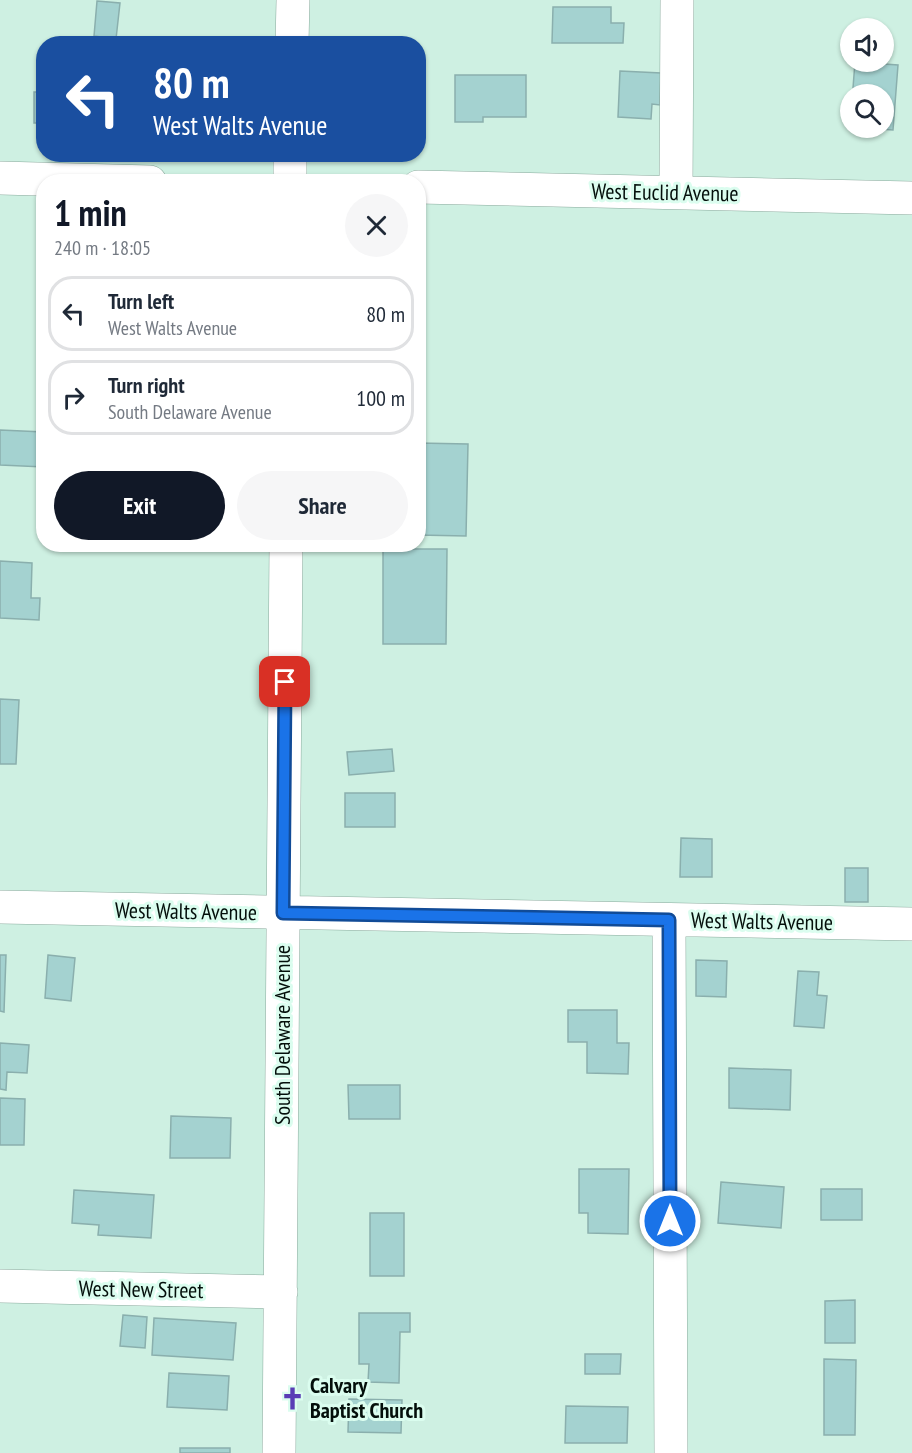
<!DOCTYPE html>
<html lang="en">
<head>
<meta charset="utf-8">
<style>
  :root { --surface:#fff; --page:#f6f6f7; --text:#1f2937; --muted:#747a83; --line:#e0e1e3; --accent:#111827 }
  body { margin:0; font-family:"PT Sans Narrow",sans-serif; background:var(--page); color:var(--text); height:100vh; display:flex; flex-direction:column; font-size:22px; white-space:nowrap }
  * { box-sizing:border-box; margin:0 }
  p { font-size:20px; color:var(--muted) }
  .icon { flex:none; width:33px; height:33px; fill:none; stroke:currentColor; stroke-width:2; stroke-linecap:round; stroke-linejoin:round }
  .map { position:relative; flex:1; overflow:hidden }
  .panel { position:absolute; left:36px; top:174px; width:390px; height:378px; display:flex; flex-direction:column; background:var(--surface); border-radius:24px; box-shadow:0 2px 4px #0004 }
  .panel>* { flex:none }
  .top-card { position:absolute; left:36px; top:36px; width:390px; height:126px; border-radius:24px; box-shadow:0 2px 4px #0004; background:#1a4fa0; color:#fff; overflow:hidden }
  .fabs { position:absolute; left:840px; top:18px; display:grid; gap:12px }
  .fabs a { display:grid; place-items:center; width:54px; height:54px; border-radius:50%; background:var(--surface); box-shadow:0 2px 4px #0004; font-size:30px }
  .pin { position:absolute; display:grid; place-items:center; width:51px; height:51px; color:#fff; margin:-26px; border-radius:12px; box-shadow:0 3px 9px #0006 }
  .me { position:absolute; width:66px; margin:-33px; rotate:0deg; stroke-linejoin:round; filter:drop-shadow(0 0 4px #0008) }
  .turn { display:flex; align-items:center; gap:21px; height:126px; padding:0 18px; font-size:27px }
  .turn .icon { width:78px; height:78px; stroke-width:2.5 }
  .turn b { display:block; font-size:42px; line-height:51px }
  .round { display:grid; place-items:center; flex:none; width:63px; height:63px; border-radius:32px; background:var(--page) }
  .headline { display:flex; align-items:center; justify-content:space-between; height:102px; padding:0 18px }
  h1 { font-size:36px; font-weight:700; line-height:45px; color:var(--accent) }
  .button { display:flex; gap:12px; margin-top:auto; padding:12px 18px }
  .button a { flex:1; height:69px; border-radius:36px; background:var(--accent); color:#fff; font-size:24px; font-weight:700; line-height:69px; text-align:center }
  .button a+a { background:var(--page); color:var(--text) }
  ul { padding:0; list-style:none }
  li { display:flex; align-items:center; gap:18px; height:75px; margin:0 12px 9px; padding:0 6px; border:3px solid var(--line); border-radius:24px }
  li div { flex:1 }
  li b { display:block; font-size:22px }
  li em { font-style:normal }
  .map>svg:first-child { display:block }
  .building { fill:#a4d2d0; stroke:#8aafad; stroke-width:1.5 }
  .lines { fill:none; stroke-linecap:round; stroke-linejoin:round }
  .minor-casing { stroke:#8aaa9d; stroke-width:34 }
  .minor { stroke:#fff; stroke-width:33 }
  .route-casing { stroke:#114b97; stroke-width:15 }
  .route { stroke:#1a73e8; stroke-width:10 }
  .labels { text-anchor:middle; stroke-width:6; stroke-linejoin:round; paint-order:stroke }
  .street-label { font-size:22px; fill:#040f0b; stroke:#dbfdef }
  .poi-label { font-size:22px; font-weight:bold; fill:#040f0b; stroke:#dbfdef; text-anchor:start }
</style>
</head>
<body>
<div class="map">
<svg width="912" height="1453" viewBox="0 0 912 1453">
  <rect width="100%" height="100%" fill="#cef0e2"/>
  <path class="building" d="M 97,1 L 120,3 L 116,39 L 94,36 Z
    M 553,7 L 611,7 L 611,23 L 624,23 L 623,43 L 552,43 Z
    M 855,62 L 898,65 L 893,130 L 863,128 L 884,128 L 884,94 L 866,94 L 866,89 L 853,88 Z
    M 620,71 L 661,73 L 660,105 L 652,104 L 651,119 L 618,117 Z
    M 455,75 L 526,75 L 526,117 L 483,117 L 483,122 L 455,122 Z
    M 34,92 L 44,92 L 44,123 L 34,123 Z
    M 0,430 L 44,432 L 44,467 L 0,465 Z
    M 418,443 L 468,444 L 466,536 L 418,535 Z
    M 383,549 L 447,549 L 446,644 L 383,644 Z
    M 0,561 L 32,563 L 31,598 L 40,598 L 39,620 L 0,618 Z
    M 0,699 L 19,700 L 16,764 L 0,764 Z
    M 392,749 L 394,771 L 349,775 L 347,752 Z
    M 345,793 L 395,793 L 395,827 L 345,827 Z
    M 681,838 L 712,839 L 712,877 L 680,877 Z
    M 845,868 L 868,868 L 868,902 L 845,902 Z
    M 0,955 L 6,955 L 4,1012 L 0,1011 Z
    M 48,955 L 75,958 L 71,1001 L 45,998 Z
    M 696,960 L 727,961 L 726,997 L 696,996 Z
    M 798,971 L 819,972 L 817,995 L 827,996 L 824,1028 L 794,1026 Z
    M 568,1010 L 617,1010 L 617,1043 L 629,1043 L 628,1074 L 587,1073 L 587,1042 L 568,1042 Z
    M 0,1043 L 29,1045 L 27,1073 L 7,1072 L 6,1090 L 0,1089 Z
    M 729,1068 L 791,1070 L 790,1110 L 729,1108 Z
    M 348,1085 L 400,1085 L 400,1119 L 349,1119 Z
    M 0,1098 L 25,1099 L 24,1145 L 0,1145 Z
    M 171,1116 L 231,1118 L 230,1158 L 170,1158 Z
    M 579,1169 L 629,1169 L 628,1234 L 588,1233 L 588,1213 L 579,1213 Z
    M 721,1182 L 784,1187 L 781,1228 L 718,1223 Z
    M 821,1189 L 862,1189 L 862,1220 L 821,1220 Z
    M 74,1190 L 154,1195 L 151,1238 L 98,1235 L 99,1225 L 72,1223 Z
    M 370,1213 L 404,1213 L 404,1276 L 370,1276 Z
    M 855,1300 L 855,1343 L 825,1343 L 825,1301 Z
    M 359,1313 L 410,1313 L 410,1332 L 400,1332 L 399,1383 L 368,1382 L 369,1364 L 359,1364 Z
    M 123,1315 L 147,1317 L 145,1348 L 120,1346 Z
    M 154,1318 L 236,1323 L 233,1360 L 152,1355 Z
    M 585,1354 L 621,1354 L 620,1374 L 585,1374 Z
    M 824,1359 L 856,1360 L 855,1435 L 824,1435 Z
    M 169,1373 L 229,1376 L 227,1410 L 167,1407 Z
    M 349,1399 L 402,1400 L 401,1433 L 348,1432 Z
    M 566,1406 L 628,1407 L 627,1443 L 565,1443 Z
    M 180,1448 L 230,1448 L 230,1453 L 180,1453 Z"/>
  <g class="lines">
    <defs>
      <path id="minor" d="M 292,44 L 293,0
        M 0,178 L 150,182
        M 290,182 L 290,154
        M 418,187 L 912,198
        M 676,192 L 677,0
        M 0,907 L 912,924
        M 669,920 L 671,1453
        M 0,1286 L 281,1292
        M 279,1453 L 286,544"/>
    </defs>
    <use href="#minor" class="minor-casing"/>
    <use href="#minor" class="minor"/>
  </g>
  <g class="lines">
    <defs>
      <path id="route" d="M 285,682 L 283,913 L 669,920 L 670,1221"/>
    </defs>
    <use href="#route" class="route-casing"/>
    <use href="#route" class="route"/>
  </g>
  <defs>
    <symbol id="church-bare" viewBox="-9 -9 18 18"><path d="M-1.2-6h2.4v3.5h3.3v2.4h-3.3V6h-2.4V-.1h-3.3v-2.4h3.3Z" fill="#593db5" stroke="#dbfdef" stroke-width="2.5" paint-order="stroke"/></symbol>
  </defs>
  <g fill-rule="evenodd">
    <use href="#church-bare" x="276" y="1382" width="33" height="33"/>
  </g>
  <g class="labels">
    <g class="street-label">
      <text transform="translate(665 192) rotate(1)" y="8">West Euclid Avenue</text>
      <text transform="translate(186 911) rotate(1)" y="8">West Walts Avenue</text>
      <text transform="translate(762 921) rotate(1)" y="8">West Walts Avenue</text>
      <text transform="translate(282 1035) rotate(-90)" y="8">South Delaware Avenue</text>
      <text transform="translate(141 1289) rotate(1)" y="8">West New Street</text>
    </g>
    <g class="poi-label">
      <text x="310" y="1393">Calvary<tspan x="310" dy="25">Baptist Church</tspan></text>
    </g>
  </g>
</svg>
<div class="fabs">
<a><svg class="icon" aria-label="sound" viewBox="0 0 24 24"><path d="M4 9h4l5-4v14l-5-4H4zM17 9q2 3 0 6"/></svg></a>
<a><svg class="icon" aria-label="search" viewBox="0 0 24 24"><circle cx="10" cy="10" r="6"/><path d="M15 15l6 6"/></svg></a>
</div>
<div class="pin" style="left:285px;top:682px;background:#d93025"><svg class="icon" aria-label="arrive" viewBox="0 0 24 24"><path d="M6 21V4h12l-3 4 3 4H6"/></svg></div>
<svg class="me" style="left:670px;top:1221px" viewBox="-20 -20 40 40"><circle r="17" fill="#1a73e8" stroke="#fff" stroke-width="3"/><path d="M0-11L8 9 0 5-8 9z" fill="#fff"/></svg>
<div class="top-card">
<div class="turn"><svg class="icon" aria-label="left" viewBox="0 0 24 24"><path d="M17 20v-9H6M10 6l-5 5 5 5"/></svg><div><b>80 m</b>West Walts Avenue</div></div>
</div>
<section class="panel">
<div class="headline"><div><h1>1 min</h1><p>240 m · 18:05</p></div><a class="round"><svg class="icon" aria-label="close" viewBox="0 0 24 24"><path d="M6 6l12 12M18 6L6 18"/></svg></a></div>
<ul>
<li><svg class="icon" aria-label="left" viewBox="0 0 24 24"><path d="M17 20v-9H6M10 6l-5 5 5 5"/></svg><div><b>Turn left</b><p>West Walts Avenue</p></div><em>80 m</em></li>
<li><svg class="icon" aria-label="right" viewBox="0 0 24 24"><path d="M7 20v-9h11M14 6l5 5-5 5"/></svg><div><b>Turn right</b><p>South Delaware Avenue</p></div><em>100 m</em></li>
</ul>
<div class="button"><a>Exit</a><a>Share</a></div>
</section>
</div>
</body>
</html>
